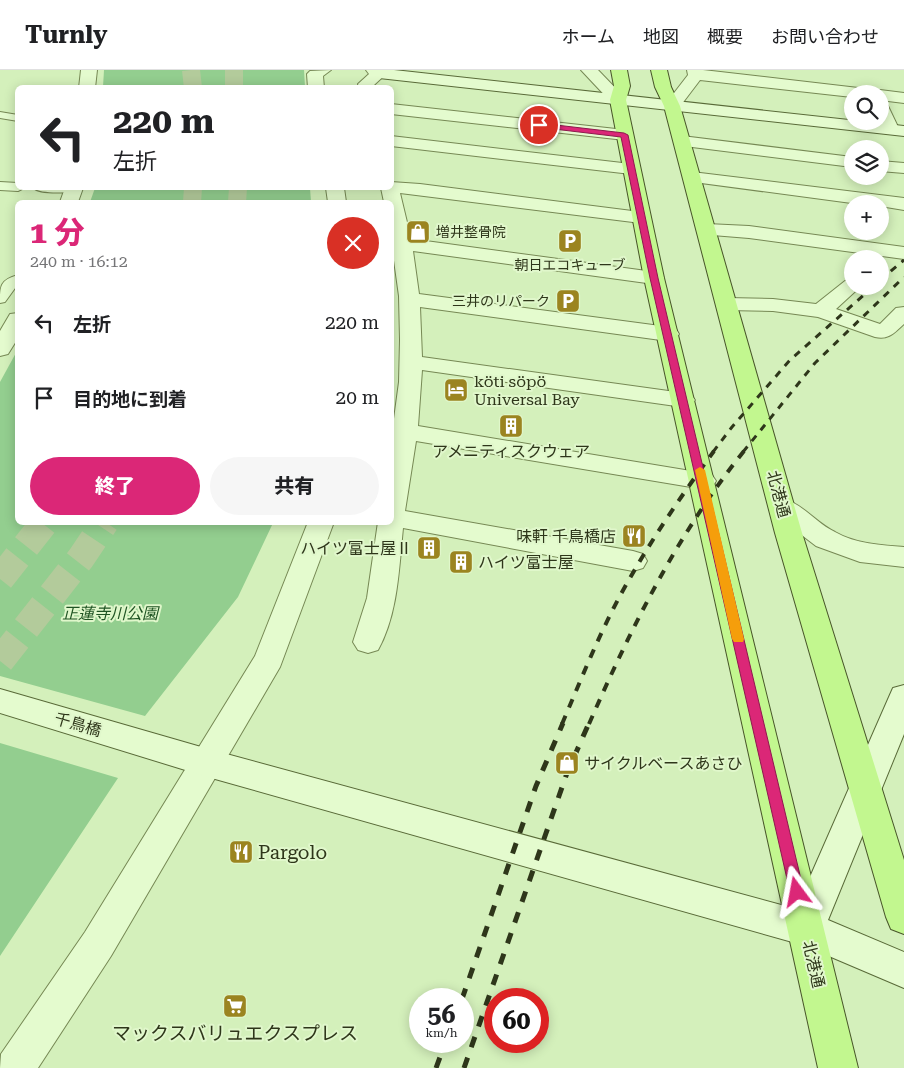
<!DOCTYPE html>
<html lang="ja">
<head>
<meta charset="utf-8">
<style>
  :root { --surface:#fff; --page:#f6f6f6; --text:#202124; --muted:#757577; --line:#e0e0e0; --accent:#db2777 }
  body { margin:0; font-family:"Roboto Serif","Noto Sans JP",serif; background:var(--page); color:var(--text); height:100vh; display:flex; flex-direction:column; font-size:19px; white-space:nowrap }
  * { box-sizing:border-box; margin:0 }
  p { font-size:16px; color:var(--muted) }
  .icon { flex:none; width:28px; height:28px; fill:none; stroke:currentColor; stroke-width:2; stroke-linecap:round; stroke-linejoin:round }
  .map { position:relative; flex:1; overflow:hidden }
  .details { position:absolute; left:15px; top:130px; width:379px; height:325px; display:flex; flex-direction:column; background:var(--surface); border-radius:8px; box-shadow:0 2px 12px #0003 }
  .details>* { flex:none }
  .guide { position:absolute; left:15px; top:15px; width:379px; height:105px; border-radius:8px; box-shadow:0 2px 12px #0003; background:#fff; color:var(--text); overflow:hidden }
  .buttons { position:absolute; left:844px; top:15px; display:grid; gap:10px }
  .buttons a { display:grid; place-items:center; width:45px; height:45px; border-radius:50%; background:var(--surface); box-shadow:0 2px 12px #0003; font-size:25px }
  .speed { position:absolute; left:409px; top:918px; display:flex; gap:10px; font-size:25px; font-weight:700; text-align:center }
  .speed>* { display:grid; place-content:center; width:65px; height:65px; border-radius:50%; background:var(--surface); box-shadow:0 2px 12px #0003; line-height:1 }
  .speed small { font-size:12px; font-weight:400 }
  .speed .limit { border:8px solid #d22; background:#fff; color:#111 }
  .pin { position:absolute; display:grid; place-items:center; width:42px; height:42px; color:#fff; margin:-21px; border:2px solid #fff; border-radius:50%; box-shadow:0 1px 5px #0007 }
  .me { position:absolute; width:55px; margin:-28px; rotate:347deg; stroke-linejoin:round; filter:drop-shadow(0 0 4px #0008) }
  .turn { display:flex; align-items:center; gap:18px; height:105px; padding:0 15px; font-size:22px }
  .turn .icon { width:65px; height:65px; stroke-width:2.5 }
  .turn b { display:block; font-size:35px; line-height:42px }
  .round { display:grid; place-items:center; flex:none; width:52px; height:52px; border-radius:26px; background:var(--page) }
  .overview { display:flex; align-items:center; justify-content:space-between; height:85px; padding:0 15px }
  h1 { font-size:30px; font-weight:800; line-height:38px; color:var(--accent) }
  .primary-button { display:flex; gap:10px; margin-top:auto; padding:10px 15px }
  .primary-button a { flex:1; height:58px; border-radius:30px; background:var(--accent); color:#fff; font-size:20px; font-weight:800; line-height:58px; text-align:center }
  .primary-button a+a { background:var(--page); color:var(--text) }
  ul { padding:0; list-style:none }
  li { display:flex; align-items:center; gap:15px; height:75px; padding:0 15px }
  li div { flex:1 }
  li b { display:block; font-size:19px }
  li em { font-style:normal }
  header { display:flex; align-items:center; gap:30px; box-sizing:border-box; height:70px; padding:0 25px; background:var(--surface); border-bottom:1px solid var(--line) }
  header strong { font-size:24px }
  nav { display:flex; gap:28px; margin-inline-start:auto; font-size:18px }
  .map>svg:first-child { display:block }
  .green { fill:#93ce8f }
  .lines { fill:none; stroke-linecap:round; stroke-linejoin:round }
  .highway-tunnel-far1 { stroke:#b3cb9b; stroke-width:18; stroke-dasharray:18 9; stroke-linecap:butt }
  .highway-tunnel { stroke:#b3cb9b; stroke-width:28; stroke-dasharray:28 14; stroke-linecap:butt }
  .lane-casing { stroke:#768854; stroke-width:2 }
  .street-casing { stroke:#768854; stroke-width:2 }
  .secondary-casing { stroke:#596a38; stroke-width:2 }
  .primary-casing { stroke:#485529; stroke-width:2 }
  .lane { fill:#e4fbce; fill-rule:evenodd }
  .street { fill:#e4fbce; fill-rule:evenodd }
  .secondary { fill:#e4fbce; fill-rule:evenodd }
  .primary { fill:#c2f78f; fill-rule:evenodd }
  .rail-far2 { stroke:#2e361a; stroke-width:3; stroke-dasharray:7 7; stroke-linecap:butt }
  .rail-far1 { stroke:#2e361a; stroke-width:4; stroke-dasharray:9 9; stroke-linecap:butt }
  .rail { stroke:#2e361a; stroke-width:5; stroke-dasharray:11 11; stroke-linecap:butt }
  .route { fill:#db2777; stroke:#8e194d }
  .slow { fill:#f59e0b }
  .labels { text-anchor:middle; stroke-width:4; stroke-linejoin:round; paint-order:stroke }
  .far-poi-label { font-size:14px; fill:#2e361a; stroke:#e0f7cb; text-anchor:start }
  .poi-label { font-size:16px; fill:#2e361a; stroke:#e0f7cb; text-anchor:start }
  .street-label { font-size:16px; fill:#2e361a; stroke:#e0f7cb }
  .park-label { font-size:16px; font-style:italic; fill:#1f5423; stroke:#e0f7cb }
  .near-poi-label { font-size:19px; fill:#2e361a; stroke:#e0f7cb; text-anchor:start }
</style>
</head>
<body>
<header>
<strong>Turnly</strong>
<nav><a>ホーム</a><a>地図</a><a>概要</a><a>お問い合わせ</a></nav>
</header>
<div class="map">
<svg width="904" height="998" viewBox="0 0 904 998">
  <rect width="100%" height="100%" fill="#d4f0bb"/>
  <path class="green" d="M 104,0 L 304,0 L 305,17 L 103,17 Z
    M 95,118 L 310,118 L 311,132 L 90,132 Z
    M 17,281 L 18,452 L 273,453 L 238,527 L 145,646 L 0,606 L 0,312 Z
    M 0,673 L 118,708 L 0,886 Z"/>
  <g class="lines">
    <path class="highway-tunnel-far1" d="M 191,0 L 193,18
      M 234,0 L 234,18
      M 192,132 L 193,118
      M 237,132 L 238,118"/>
    <path class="highway-tunnel" d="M 0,509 L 45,452
      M 0,591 L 81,488 L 105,452"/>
    <defs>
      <path id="lane" d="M 0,42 L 18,45 L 18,51 L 0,48 Z
        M 0,112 L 18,113 L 18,118 L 24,118 L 18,121 L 0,120 Z
        M 34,118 L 80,118 C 75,124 39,124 34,118 Z
        M 18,205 L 18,214 L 5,232 L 0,233 C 0,216 0,210 18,205 Z"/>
      <path id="street" d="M 81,0 L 97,0 L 95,18 L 79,18 Z
        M 331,0 L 323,6 L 324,18 L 308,18 L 307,4 L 310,1 Z
        M 366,0 L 385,0 L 387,3 L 374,15 L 375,18 L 359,18 L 358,14 L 369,4 Z
        M 581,0 L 598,0 L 624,27 L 626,30 L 624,33 L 612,33 Z
        M 687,0 L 703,0 L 867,19 L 874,22 L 880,20 L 904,23 L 904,33 L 880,30 L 880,24 L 852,24 L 852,27 L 700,10 L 678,39 L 666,39 L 664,36 L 688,5 Z
        M 880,31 L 886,33 L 888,36 L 899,59 L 897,63 L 885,63 C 878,52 880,44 880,31 Z
        M 391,34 L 625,60 L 631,61 L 633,65 L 631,69 L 625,70 L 391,44 Z
        M 391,66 L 631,94 L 637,95 L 640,99 L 637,103 L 631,104 L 391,76 Z
        M 682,66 L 852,87 L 852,97 L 676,75 L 674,71 L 676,67 Z
        M 880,91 L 904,93 L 904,103 L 880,101 Z
        M 692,102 L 904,128 L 904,140 L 880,136 L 880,134 L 859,134 L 686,111 L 683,107 L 686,103 Z
        M 391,112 L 420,114 L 648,143 L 650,147 L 648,151 L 641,153 L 400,123 L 411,169 L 654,202 L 661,204 L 664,208 L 661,212 L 654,214 L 413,181 L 419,224 L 668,257 L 676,259 L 679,264 L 676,269 L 668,271 L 420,237 L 422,287 L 683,323 L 691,325 L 695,330 L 691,335 L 683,337 L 422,300 L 418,356 L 703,403 L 712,405 L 716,411 L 712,417 L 703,419 L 416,371 L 405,441 L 633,481 L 643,484 L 647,491 L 643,498 L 633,501 L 403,458 C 399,498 398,544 378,580 L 368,583 L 358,580 L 353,572 L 367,528 L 378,452 L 391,452 L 391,371 L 399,312 L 400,270 L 399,226 L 391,169 L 391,132 L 384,132 L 381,118 L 391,118 Z
        M 65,118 L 83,118 L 78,132 L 60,132 Z
        M 326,118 L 344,118 L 346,132 L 328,132 Z
        M 707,154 L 749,156 L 904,177 L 904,189 L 749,168 L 700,164 L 697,160 L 700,156 Z
        M 852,209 L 852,216 L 861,216 L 836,239 L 880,254 L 896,238 L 904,237 L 904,254 C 894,263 889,270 875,267 L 818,247 L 773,241 L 727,240 L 720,238 L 717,234 L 720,230 L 727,228 L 773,229 L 816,234 L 845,211 Z
        M 18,243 L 18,268 L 8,284 L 0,286 L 0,261 L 10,244 Z
        M 782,428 C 803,434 816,453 835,462 C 856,474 881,475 904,477 L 904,497 L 860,492 L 816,476 L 773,443 L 769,437 L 773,431 Z
        M 308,452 L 334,452 L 280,597 L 111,886 L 38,998 L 0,998 L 1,984 L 85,862 L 255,586 Z"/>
      <path id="secondary" d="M 373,0 L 394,0 L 904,56 L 904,66 L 379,8 L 374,6 L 371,3 Z
        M 904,615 L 904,664 L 828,850 L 904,882 L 904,918 L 803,875 L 208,707 L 0,643 L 0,619 L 208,679 L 796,839 L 889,627 L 893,618 Z"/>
      <path id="primary" d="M 611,0 L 627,0 L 630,16 L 626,30 L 664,208 L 858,998 L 818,998 L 644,208 L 610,30 L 614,16 Z
        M 651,0 L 667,0 L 671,17 L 680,36 L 802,463 L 904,790 L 904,864 L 891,859 L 886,847 L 775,463 L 664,36 L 655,17 Z"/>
    </defs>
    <use href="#lane" class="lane-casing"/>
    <use href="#street" class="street-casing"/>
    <use href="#secondary" class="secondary-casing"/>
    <use href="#primary" class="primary-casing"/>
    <use href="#lane" class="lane"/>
    <use href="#street" class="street"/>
    <use href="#secondary" class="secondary"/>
    <use href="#primary" class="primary"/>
    <path class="rail-far2" d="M 880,210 L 904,190
      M 713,382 L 732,357 L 790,290 L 874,216
      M 743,382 L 815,293 L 904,207"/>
    <path class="rail-far1" d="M 562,654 C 583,605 603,554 630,508 C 655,464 684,422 714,381
      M 589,654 C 631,558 678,463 744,381"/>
    <path class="rail" d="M 462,929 L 536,716 L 563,653
      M 436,998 L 446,971
      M 464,998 L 567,703 L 589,653"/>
  </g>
  <path class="route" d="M 539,53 L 624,63 L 628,65 L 658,208 L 804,822 L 802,827 L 797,829 L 792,827 L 790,822 L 650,208 L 621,67 L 537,57 L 536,55 Z"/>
  <path class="slow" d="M 700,397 L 705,400 L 744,569 L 743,572 L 734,572 L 732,569 L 695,400 Z"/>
  <defs>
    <symbol id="shop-square" viewBox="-11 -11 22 22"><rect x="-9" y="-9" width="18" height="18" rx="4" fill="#9b8420" stroke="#e0f7cb"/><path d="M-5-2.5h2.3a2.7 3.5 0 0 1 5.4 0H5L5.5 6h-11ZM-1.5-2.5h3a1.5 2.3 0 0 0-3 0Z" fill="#fff"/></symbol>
    <symbol id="parking-square" viewBox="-11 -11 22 22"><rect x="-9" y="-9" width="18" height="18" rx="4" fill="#9b8420" stroke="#e0f7cb"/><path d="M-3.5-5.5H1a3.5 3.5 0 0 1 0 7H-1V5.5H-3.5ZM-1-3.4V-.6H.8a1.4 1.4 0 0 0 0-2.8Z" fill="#fff"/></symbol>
    <symbol id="hotel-square" viewBox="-11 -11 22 22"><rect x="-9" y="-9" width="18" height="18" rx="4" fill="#9b8420" stroke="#e0f7cb"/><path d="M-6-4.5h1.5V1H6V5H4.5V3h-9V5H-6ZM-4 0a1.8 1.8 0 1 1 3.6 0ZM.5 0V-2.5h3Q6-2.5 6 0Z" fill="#fff"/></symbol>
    <symbol id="building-square" viewBox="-11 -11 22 22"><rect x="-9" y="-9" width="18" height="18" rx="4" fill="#9b8420" stroke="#e0f7cb"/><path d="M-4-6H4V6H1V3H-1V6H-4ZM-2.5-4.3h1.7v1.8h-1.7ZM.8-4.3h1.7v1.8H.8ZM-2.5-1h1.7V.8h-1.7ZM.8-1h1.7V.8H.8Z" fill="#fff"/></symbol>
    <symbol id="restaurant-square" viewBox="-11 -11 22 22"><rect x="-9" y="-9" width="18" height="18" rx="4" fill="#9b8420" stroke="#e0f7cb"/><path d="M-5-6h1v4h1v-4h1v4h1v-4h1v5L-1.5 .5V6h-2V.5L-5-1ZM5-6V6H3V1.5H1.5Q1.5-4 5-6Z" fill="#fff"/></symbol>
    <symbol id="supermarket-square" viewBox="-11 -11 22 22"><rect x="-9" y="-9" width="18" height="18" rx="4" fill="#9b8420" stroke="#e0f7cb"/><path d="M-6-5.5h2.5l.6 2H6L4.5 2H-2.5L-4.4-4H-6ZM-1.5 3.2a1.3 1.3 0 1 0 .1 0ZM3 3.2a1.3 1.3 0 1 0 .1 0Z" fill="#fff"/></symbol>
  </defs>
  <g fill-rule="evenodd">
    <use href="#shop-square" x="404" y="148" width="28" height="28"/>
    <use href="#parking-square" x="556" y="157" width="28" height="28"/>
    <use href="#parking-square" x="554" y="217" width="28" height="28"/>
    <use href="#hotel-square" x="442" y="306" width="28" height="28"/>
    <use href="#building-square" x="497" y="342" width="28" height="28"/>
    <use href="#restaurant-square" x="620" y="452" width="28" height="28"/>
    <use href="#building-square" x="415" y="464" width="28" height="28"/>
    <use href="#building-square" x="447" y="478" width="28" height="28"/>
    <use href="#shop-square" x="553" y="679" width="28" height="28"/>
    <use href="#restaurant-square" x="227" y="768" width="28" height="28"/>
    <use href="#supermarket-square" x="221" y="922" width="28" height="28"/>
  </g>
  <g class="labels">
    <g class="far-poi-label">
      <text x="436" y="167">増井整骨院</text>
      <text x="570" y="200" text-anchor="middle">朝日エコキューブ</text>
      <text x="550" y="236" text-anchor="end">三井のリパーク</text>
    </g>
    <g class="poi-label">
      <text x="474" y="317">köti söpö<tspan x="474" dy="18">Universal Bay</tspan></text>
      <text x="511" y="387" text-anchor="middle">アメニティスクウェア</text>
      <text x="616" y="472" text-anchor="end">味軒 千鳥橋店</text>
      <text x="412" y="484" text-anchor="end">ハイツ富士屋Ⅱ</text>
      <text x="478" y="498">ハイツ富士屋</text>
      <text x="584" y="699">サイクルベースあさひ</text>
    </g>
    <g class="street-label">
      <text transform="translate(779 424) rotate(75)" y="6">北港通</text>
      <text transform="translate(78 654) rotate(16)" y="6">千鳥橋</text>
      <text transform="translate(814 894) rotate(77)" y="6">北港通</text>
    </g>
    <g class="park-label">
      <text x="110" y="549">正蓮寺川公園</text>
    </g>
    <g class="near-poi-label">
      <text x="258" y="789">Pargolo</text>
      <text x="235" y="970" text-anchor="middle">マックスバリュエクスプレス</text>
    </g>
  </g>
</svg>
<div class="buttons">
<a><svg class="icon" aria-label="search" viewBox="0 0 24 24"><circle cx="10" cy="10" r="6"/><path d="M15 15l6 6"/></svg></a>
<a><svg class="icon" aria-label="layers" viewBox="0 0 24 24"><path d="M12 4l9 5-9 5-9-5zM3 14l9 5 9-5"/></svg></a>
<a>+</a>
<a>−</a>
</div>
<div class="speed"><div>56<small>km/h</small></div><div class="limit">60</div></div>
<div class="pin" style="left:539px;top:55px;background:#d93025"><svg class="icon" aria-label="arrive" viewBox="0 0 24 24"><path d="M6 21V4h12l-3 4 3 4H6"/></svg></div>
<svg class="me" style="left:797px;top:822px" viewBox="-20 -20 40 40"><path d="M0-17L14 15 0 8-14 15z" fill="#db2777" stroke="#fff" stroke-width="4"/></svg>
<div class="guide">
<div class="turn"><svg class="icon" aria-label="left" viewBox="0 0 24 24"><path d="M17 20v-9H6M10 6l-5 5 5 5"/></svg><div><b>220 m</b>左折</div></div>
</div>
<section class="details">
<div class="overview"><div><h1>1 分</h1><p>240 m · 16:12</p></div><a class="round" style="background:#d93025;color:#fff"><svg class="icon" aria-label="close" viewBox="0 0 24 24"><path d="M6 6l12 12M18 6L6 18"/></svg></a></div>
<ul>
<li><svg class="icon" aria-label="left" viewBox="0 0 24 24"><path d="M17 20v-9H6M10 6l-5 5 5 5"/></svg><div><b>左折</b></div><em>220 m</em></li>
<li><svg class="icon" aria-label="arrive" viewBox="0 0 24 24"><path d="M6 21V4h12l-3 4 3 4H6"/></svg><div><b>目的地に到着</b></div><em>20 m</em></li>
</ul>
<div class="primary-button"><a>終了</a><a>共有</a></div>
</section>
</div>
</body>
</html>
